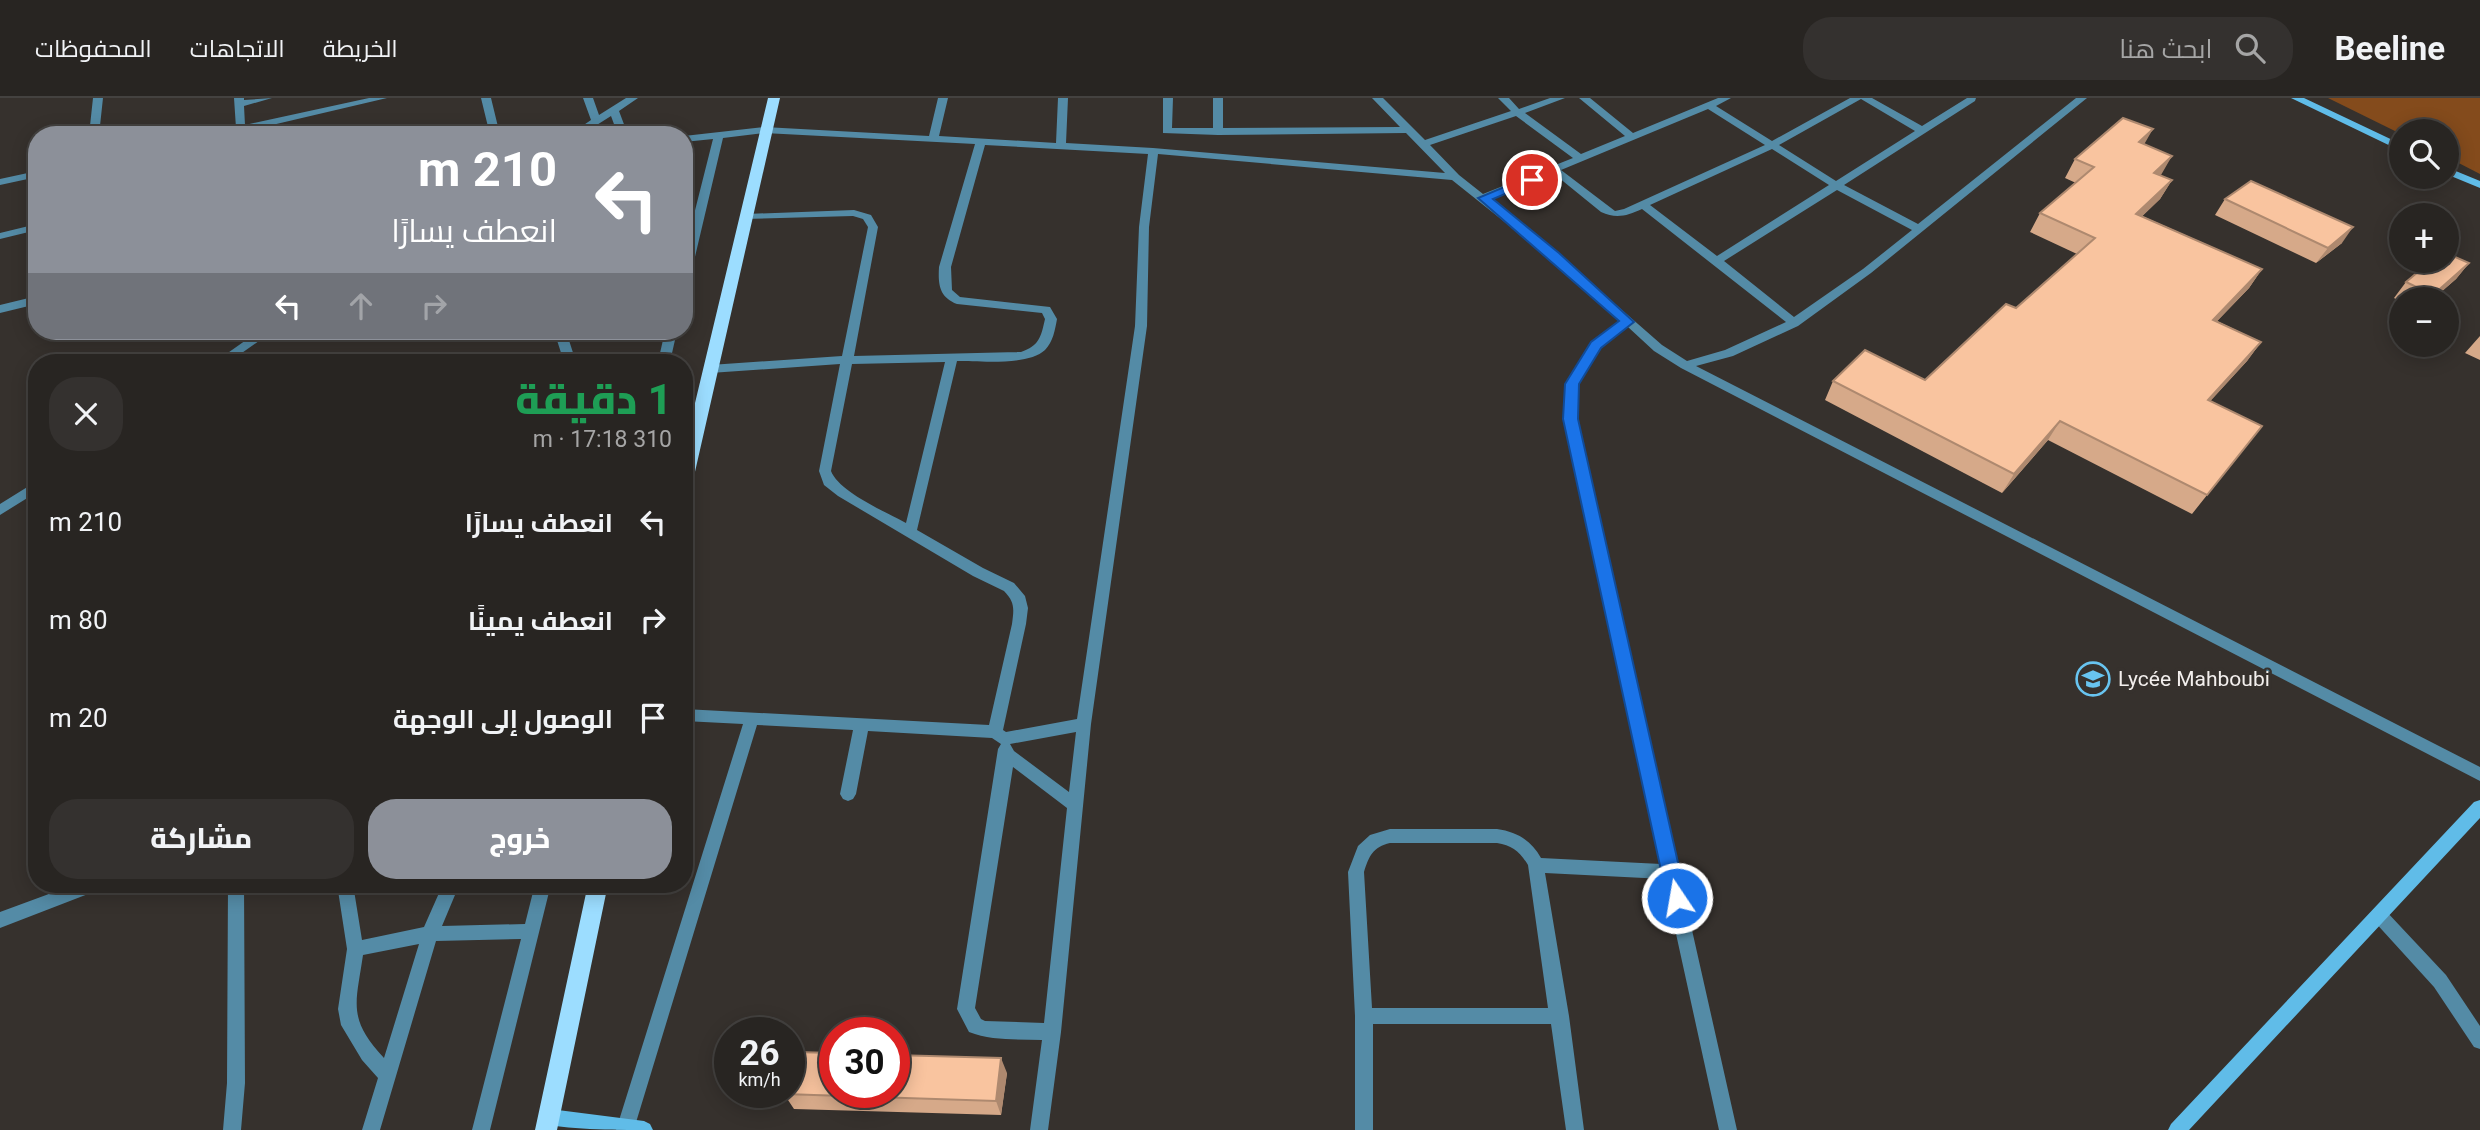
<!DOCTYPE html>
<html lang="ar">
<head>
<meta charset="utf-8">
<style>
  :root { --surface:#282522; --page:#34312f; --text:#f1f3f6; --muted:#a5a5a5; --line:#444240; --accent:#8c9099 }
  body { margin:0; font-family:Roboto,Cairo,sans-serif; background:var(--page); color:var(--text); direction:rtl; height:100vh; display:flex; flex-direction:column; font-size:26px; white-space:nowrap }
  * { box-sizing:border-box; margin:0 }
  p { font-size:23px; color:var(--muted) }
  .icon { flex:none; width:38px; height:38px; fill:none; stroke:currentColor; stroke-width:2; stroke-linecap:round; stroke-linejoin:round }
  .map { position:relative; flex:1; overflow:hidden; direction:ltr }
  .details { position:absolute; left:28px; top:256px; width:665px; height:539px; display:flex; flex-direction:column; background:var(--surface); border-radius:28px; box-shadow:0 4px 18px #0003,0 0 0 2px var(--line); direction:rtl }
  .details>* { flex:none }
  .banner { position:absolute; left:28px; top:28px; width:665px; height:214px; border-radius:28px; box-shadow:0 4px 18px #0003,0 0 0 2px var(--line); direction:rtl; background:#8c9099; color:#fff; overflow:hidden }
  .tools { position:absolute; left:2389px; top:21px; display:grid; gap:14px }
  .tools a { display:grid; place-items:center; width:70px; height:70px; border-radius:50%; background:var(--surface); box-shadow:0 4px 18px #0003,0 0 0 2px var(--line); font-size:35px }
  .speed { position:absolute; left:714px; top:919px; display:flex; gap:14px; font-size:35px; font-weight:700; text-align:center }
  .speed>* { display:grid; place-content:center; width:91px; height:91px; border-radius:50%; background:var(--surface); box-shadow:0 4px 18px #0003,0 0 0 2px var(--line); line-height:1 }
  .speed small { font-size:18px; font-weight:400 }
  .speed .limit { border:10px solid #d22; background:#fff; color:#111 }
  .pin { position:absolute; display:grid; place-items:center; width:60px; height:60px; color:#fff; margin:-30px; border:4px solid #fff; border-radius:50%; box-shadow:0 2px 7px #0007 }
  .me { position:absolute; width:77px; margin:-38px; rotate:348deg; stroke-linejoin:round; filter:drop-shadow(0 0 5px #0008) }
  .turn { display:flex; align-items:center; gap:24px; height:147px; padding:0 21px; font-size:32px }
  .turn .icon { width:91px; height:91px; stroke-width:2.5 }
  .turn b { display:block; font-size:49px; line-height:60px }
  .lanes { display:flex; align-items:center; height:66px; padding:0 21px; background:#0003; justify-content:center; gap:35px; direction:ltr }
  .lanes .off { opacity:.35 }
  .round { display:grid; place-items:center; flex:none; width:74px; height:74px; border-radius:28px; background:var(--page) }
  .summary { display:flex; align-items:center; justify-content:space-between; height:119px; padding:0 21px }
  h1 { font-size:42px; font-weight:800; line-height:52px; color:#1e9e55 }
  .action { display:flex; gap:14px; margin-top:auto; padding:14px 21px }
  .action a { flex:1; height:80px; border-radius:28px; background:var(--accent); color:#fff; font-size:28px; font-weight:800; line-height:80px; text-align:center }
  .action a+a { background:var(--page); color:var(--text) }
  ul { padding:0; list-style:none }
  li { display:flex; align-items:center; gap:21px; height:98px; padding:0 21px }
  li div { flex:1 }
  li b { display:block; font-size:26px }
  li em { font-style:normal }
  header { display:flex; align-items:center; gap:42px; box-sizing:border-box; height:98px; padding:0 35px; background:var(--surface); border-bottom:2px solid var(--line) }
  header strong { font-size:33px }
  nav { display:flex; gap:38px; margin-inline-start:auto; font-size:24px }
  .search { width:490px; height:63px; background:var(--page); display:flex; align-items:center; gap:18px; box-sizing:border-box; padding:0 24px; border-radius:28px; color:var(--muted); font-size:26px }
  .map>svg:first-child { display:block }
  .forest { fill:#844b1c }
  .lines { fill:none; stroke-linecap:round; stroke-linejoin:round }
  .minor { fill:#548ba6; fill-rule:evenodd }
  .secondary { fill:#60bce8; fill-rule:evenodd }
  .primary { fill:#9cddff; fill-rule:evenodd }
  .wall { fill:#d6a989 }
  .shaded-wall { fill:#ae896f }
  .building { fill:#f9c49f; stroke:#ae896f; stroke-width:2 }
  .route { fill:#1a73e8; stroke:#114b97; stroke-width:2 }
  .labels { text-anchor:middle; stroke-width:7; stroke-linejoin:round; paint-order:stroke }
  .poi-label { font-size:21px; fill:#f3efed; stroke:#36312d; text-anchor:start }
</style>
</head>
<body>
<header>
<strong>Beeline</strong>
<div class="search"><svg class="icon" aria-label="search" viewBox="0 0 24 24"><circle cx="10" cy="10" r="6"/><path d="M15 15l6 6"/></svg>ابحث هنا</div>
<nav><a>الخريطة</a><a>الاتجاهات</a><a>المحفوظات</a></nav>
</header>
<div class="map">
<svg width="2480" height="1032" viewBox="0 0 2480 1032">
  <rect width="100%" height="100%" fill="#36312d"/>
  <path class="forest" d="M 2328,0 L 2480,0 L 2480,76 L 2447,59 L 2446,33 L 2401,33 L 2401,36 Z"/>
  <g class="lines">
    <path class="minor" d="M 93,0 L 103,0 L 99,37 L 89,37 Z
      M 234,0 L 244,0 L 244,2 L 272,0 L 244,8 L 245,27 L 369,0 L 387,0 L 246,33 L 246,37 L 211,37 L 236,30 Z
      M 481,0 L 491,0 L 500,37 L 490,37 Z
      M 583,0 L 593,0 L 599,17 L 626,0 L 638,0 L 619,13 L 628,37 L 618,37 L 611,18 L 581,37 L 569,37 L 591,22 Z
      M 938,0 L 948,0 L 939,38 L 1056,45 L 1058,0 L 1068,0 L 1066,45 L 1153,50 L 1445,75 L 1406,35 L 1218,37 L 1163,35 L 1163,0 L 1173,0 L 1172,30 L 1213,30 L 1213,0 L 1223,0 L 1223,30 L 1400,29 L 1372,0 L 1383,0 L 1425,42 L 1511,13 L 1498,0 L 1509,0 L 1519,11 L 1550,0 L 1565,0 L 1525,15 L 1581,56 L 1625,38 L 1579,0 L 1590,0 L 1633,35 L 1718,0 L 1731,0 L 1716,8 L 1772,43 L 1850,0 L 1872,0 L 1922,28 L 1967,0 L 1976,0 L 1975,3 L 1844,87 L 1918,126 L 2076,0 L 2087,0 L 1871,175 L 1798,228 L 1733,258 L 1696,268 L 2480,669 L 2480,683 L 1681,270 L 1654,253 L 1628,229 L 1600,250 L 1578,286 L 1577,321 L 1737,1032 L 1719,1032 L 1664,781 L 1545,775 L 1569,918 L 1584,1032 L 1566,1032 L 1551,926 L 1373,926 L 1373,1032 L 1355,1032 L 1355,918 L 1348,774 L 1358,748 L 1370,737 L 1390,731 L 1497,731 C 1517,734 1531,742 1541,760 L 1661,766 L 1565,321 L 1566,286 L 1592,244 L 1621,223 L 1550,160 L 1452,82 L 1158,56 L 1149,129 L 1147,228 L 1091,626 L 1061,934 L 1048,1032 L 1030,1032 L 1042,942 C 1018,941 992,943 969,934 L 957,911 L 998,651 L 1001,646 L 992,640 L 868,633 L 856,696 L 853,701 L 848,703 L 843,701 L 840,696 L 853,632 L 757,627 L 634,1031 L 616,1032 L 743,626 L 684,623 L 684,611 L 989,627 L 1012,526 C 1014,511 1015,504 1004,493 L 973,478 L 838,398 L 824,387 L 819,373 L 840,266 L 710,275 L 704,271 L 710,267 L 842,258 L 868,129 L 863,121 L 853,118 L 743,121 L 743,117 L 747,116 L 854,112 L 871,117 L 878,129 L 854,258 L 1021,254 C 1039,248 1041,239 1045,221 L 1042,215 L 957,206 C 939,199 938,186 939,169 L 975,46 L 764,35 L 723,40 L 690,180 L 684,183 L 684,156 L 713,41 L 684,44 L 684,38 L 764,29 L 929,38 ZM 1861,1 L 1915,33 L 1836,83 L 1779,47 ZM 1708,11 L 1765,47 L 1624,111 L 1615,113 L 1561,72 ZM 1516,18 L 1573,60 L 1483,96 L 1459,77 L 1430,47 ZM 985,47 L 1148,56 L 1139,129 L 1135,228 L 1077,621 L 1006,634 L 1003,632 L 1026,526 L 1028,510 L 1025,498 L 1014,485 L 983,470 L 917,432 L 957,263 C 980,263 1028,268 1045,252 C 1053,244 1055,232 1057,221 L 1050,209 L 960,199 L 952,192 L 951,169 ZM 1772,51 L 1829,87 L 1717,158 L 1650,107 ZM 1553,75 L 1601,114 C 1616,121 1627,118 1642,111 L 1786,224 L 1725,252 L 1687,263 L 1662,247 L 1558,156 L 1490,101 ZM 1837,92 L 1912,132 L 1863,171 L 1794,219 L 1724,163 ZM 945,264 L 906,425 C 886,414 839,394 831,373 L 852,266 ZM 1076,634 L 1069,694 L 1014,653 L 1010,646 ZM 1013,669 L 1067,710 L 1044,925 L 985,923 L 981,921 L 975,910 ZM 1390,745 L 1497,745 C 1512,747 1520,754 1528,767 L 1548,910 L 1372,910 L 1364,774 C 1369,758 1373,749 1390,745 Z
      M 37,73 L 37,79 L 0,87 L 0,81 Z
      M 37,126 L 37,132 L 0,141 L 0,135 Z
      M 37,198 L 37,206 L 0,215 L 0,207 Z
      M 259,233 L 273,233 L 229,264 L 215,264 Z
      M 554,233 L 566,233 L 576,264 L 564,264 Z
      M 665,233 L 677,233 L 670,264 L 658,264 Z
      M 37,383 L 37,394 L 0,417 L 0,406 Z
      M 76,786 L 103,786 L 101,791 L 0,830 L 0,814 Z
      M 228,786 L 244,786 L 245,985 L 241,1032 L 223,1032 L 227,985 Z
      M 337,786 L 353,786 L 362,842 L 424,829 L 443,786 L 494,786 L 492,791 L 455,797 L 442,828 L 525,826 L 535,786 L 551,786 L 490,1032 L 472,1032 L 521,841 L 436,843 L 380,1032 L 362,1032 L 378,980 L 362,962 L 341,927 L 338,911 L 347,851 ZM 419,846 L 384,960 C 347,920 356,906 363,857 Z
      M 2379,809 L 2385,812 L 2446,877 L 2480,928 L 2480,951 L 2474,949 L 2434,889 L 2373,822 L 2371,817 L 2373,812 Z"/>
    <path class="secondary" d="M 2291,0 L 2304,0 L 2401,46 L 2401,53 Z
      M 2446,69 L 2480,83 L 2480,90 L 2446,76 Z
      M 2480,702 L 2480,720 L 2189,1032 L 2168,1032 L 2171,1026 L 2474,704 Z
      M 550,1011 L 644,1023 L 650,1026 L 653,1032 C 622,1032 572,1032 544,1026 L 541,1020 L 544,1014 Z"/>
    <path class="primary" d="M 768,0 L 780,0 L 692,387 L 684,393 L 684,351 Z
      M 588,786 L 608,786 L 557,1032 L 535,1032 Z"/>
  </g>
  <path class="wall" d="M 2144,46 L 2161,78 L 2172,82 L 2160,101 L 2142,118 L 2262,171 L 2249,190 L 2217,223 L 2261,244 L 2247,263 L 2210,303 L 2262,328 L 2192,416 L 2048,342 L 2002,395 L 1825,302 L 1833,283 L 1925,282 L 2016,210 L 2077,156 L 2030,134 L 2040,115 L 2076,85 L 2065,80 L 2075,61 Z
    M 2225,101 L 2342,145 L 2316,165 L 2215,117 Z
    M 2469,165 L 2456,181 L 2433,201 L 2401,201 L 2401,204 L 2394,200 L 2406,184 Z
    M 2480,238 L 2480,262 L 2465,255 Z
    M 1007,975 L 1001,1017 L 794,1011 L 784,996 Z"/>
  <path class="shaded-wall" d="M 2153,31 L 2142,50 L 2139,44 Z
    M 2172,58 L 2161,77 L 2154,75 Z
    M 2172,82 L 2160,101 L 2125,135 L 2136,116 Z
    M 2353,129 L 2342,145 L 2316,165 L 2328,150 Z
    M 2469,165 L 2456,181 L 2433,201 L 2429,201 Z
    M 2262,171 L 2249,190 L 2200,241 L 2213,222 Z
    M 2261,244 L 2247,263 L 2194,321 L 2208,302 Z
    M 2060,323 L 2048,342 L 2002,395 L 2014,376 Z
    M 1001,960 L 1007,975 L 1001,1017 L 996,1003 Z"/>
  <path class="building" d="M 2123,20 L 2153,31 L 2139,44 L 2172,58 L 2154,75 L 2172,82 L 2136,116 L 2262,171 L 2213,222 L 2261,244 L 2208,302 L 2262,328 L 2207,397 L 2060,323 L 2014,376 L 1833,283 L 1865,252 L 1925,282 L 2006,206 L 2016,210 L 2095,140 L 2040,115 L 2094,69 L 2075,61 Z
    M 2251,83 L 2353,129 L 2328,150 L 2225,101 Z
    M 2446,155 L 2469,165 L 2433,197 L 2406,184 L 2431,163 L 2446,163 Z
    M 794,954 L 835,955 L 835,994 L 894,994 L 894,957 L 1001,960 L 996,1003 L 784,996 L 784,994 L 789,994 L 789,972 Z"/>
  <path class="route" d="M 1528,79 L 1538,82 L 1493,101 L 1559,155 L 1634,224 L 1601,250 L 1579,286 L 1578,321 L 1686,800 L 1683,806 L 1677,809 L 1670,806 L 1667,800 L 1563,321 L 1565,286 L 1591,244 L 1619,223 L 1478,100 Z"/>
  <defs>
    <symbol id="school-ring" viewBox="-11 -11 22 22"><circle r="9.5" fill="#36312d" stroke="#68c4f0" stroke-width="1.5"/><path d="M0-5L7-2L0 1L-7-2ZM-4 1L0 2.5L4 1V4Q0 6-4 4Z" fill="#68c4f0"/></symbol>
  </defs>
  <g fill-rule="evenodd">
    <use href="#school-ring" x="2074" y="562" width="38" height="38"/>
  </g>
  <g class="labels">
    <g class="poi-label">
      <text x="2118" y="588">Lycée Mahboubi</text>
    </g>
  </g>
</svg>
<div class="tools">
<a><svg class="icon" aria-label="search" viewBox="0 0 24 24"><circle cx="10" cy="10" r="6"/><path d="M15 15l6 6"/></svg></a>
<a>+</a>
<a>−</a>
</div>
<div class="speed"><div>26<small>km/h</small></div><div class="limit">30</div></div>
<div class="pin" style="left:1532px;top:82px;background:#d93025"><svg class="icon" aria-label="arrive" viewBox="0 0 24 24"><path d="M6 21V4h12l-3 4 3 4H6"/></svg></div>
<svg class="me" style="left:1677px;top:800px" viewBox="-20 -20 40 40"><circle r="17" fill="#1a73e8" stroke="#fff" stroke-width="3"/><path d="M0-11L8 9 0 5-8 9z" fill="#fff"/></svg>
<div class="banner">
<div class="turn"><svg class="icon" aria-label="left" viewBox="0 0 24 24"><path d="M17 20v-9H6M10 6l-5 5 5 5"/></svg><div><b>210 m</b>انعطف يسارًا</div></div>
<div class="lanes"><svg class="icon" aria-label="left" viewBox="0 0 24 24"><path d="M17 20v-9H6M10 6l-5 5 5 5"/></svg><svg class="icon off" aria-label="ahead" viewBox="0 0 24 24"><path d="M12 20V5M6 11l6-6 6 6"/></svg><svg class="icon off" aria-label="right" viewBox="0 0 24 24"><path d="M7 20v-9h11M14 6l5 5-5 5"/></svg></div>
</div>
<section class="details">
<div class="summary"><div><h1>1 دقيقة</h1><p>310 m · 17:18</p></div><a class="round"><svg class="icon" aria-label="close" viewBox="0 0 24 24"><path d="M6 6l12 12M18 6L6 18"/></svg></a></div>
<ul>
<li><svg class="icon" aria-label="left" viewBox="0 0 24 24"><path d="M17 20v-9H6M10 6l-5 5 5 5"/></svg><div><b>انعطف يسارًا</b></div><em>210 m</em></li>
<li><svg class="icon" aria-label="right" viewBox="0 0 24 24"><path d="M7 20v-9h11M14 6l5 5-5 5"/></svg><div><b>انعطف يمينًا</b></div><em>80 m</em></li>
<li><svg class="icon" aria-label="arrive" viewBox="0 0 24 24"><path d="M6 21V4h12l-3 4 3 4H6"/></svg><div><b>الوصول إلى الوجهة</b></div><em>20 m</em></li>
</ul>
<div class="action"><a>خروج</a><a>مشاركة</a></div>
</section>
</div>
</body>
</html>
